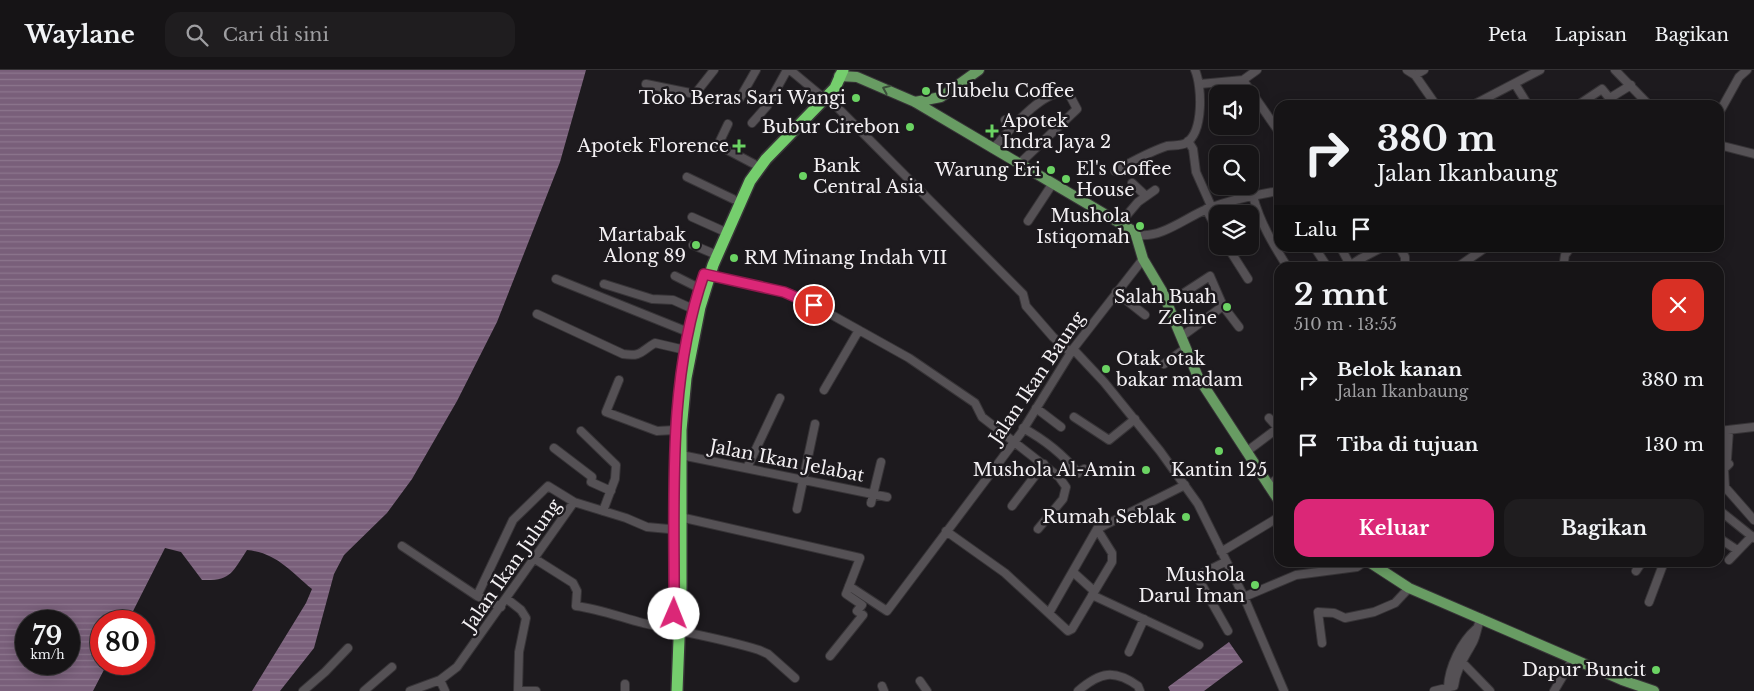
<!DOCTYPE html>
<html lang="id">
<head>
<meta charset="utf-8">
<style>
  :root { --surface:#161416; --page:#1f1d1f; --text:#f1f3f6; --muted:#9e9ea1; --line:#353335; --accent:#db2777 }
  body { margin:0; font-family:"Libre Baskerville",serif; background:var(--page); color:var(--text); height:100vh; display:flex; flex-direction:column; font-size:19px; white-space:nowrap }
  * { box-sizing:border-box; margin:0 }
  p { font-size:16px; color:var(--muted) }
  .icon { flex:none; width:28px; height:28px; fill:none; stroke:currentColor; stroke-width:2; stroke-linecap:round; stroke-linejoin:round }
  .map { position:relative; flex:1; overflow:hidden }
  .panel { position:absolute; left:1274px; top:192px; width:450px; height:305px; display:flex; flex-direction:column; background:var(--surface); border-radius:15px; box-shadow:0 2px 12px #0003,0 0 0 1px var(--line) }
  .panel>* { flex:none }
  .hud { position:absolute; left:1274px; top:30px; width:450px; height:152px; border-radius:15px; box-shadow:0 2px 12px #0003,0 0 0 1px var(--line); background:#161416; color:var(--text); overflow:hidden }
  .tools { position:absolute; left:1209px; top:15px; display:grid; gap:10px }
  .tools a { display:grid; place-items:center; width:50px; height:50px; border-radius:10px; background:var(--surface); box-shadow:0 2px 12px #0003,0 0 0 1px var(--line); font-size:25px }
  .speed { position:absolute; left:15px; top:540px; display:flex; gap:10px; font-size:25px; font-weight:700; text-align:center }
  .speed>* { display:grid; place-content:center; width:65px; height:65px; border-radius:50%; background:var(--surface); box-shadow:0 2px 12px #0003,0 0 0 1px var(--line); line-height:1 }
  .speed small { font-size:12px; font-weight:400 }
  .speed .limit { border:8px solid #d22; background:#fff; color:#111 }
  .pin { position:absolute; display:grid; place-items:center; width:42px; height:42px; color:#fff; margin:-21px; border:2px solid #fff; border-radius:50%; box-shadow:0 1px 5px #0007 }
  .me { position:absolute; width:55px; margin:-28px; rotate:1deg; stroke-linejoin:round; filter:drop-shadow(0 0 4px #0008) }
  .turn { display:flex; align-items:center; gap:18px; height:105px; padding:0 20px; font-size:22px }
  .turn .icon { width:65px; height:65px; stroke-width:2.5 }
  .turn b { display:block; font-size:35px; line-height:42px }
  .then { display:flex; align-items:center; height:48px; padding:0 20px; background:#0003; gap:10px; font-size:19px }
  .round { display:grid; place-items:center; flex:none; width:52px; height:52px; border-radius:15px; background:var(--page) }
  .overview { display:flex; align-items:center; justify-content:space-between; height:85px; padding:0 20px }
  h1 { font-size:30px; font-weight:700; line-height:38px }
  .primary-button { display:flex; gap:10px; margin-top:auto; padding:10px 20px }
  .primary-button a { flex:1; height:58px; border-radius:15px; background:var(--accent); color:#fff; font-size:20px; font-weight:700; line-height:58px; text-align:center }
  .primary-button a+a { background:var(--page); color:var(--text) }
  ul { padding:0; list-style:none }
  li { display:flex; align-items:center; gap:15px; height:65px; padding:0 20px }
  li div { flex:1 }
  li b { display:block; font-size:19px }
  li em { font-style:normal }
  header { display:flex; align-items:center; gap:30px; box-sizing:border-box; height:70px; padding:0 25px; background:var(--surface); border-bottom:1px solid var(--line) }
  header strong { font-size:24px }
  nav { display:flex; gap:28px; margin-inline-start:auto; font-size:18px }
  .search { width:350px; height:45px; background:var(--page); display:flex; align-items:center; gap:12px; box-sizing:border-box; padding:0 18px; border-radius:15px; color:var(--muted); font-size:19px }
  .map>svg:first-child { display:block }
  .water { fill:url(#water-rules); fill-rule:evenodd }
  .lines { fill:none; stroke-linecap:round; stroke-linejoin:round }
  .minor-casing { stroke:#373437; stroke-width:10 }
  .major-casing { stroke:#373437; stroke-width:12 }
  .highway-casing { stroke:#373437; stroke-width:14 }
  .minor { stroke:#555155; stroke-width:8 }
  .major { stroke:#689c63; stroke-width:10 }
  .highway { stroke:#75ce6d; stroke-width:11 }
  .oneway { stroke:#3b4e3a }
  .route-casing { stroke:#8e194d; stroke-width:12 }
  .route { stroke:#db2777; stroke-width:9 }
  .poi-dot { fill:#6bd363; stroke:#1d1a1e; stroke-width:2 }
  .labels { text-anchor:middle; stroke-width:5; stroke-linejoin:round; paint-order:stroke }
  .poi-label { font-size:18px; fill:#f3f0f3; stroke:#1d1a1e; text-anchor:end }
  .street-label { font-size:18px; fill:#f3f0f3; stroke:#1d1a1e }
</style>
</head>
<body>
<header>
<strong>Waylane</strong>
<div class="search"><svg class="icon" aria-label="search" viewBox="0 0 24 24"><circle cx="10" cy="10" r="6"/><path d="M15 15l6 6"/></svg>Cari di sini</div>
<nav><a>Peta</a><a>Lapisan</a><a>Bagikan</a></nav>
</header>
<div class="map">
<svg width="1754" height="621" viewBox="0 0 1754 621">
  <defs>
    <pattern id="water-rules" width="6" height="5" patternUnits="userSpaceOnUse" patternTransform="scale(1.25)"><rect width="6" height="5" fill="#795f7a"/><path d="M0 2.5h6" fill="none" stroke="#8c768d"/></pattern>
  </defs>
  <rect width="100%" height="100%" fill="#1d1a1e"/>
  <path class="water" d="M 0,0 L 586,0 L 560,92 L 497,252 L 457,331 L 412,409 L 387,443 L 344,485 L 334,504 L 314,578 L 280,621 L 252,621 L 306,533 L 312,519 C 290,501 277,483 247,480 C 232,503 231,511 202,510 L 181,482 L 165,478 L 128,551 L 101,551 L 101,594 L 107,594 L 93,621 L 0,621 ZM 26,551 L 69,551 L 69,594 L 26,594 Z
    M 1229,572 L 1243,592 L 1204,621 L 1170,621 L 1168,617 Z"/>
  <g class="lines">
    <defs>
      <path id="minor" d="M 790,0 L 819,24
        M 1407,0 L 1415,5 L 1436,35
        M 1615,0 L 1649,35
        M 1415,5 L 1424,0
        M 1243,10 L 1279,62
        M 646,14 L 695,24 L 714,0
        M 1200,14 L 1243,10 L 1257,0
        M 1515,14 L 1528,35
        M 827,27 L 1023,224 L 1026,236 L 1053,267 L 1071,283
        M 740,28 L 756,0
        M 1610,28 L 1631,15
        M 1473,35 L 1540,0
        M 1578,35 L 1602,19 L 1615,35
        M 1719,43 L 1739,7 L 1747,0
        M 1005,50 L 1013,56
        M 752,53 L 767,36 L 787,0
        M 728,54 L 718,75 L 754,94
        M 1188,71 L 1193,79 L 1196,102 L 1212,138
        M 1719,75 L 1754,84
        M 993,79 C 1007,63 1046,14 1069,24 L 1077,39 L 1019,94
        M 1115,101 C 1131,92 1149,82 1167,76 C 1173,75 1181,76 1186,73 C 1204,62 1202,16 1195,0
        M 687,107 L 733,129
        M 1132,113 L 1146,126
        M 1253,126 C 1260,153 1273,174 1288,198
        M 1206,139 L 1218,161
        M 692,147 L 721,160
        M 1028,151 L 1053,113
        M 1121,152 L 1138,132 L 1155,120
        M 1138,165 C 1162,168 1185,148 1207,139 C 1230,130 1254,125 1279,121
        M 693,175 L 712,183
        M 1227,176 L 1248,209
        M 1315,178 L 1328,198
        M 1341,178 L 1350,195
        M 1400,178 L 1405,187 L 1405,198
        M 1360,189 L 1381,178
        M 1346,198 L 1360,189 L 1365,198
        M 1456,198 L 1485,178
        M 1563,198 L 1565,185 L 1570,178
        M 706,205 L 785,222 L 805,230 L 909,288 L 975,333 L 982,347 L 1059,407 L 1066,417 L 1063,429 L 1038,459
        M 675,206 L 699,218
        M 556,209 L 688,262
        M 604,214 L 652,229 L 673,230 L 693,239
        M 1116,222 L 1145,245
        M 1167,234 L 1210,206 L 1223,236 L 1239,257
        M 537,244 L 623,284 C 642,287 641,281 655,273 L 685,280
        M 1181,267 L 1223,236
        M 1073,279 L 1104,312 L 1160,381 L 1198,434 L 1244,527 L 1284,621
        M 1164,294 L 1186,278
        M 619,310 L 606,342 L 657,361 L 675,360
        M 824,320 L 859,260
        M 1036,338 L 1061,357
        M 1074,347 L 1109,370 L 1135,349
        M 1023,358 C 1045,370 1062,383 1078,403 L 1084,399
        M 581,361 L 616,395 L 615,409 L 603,441
        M 1719,361 L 1754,357
        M 554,378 L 592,407 L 591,412 L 611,421
        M 1246,382 L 1278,358 L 1269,348
        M 681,385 L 887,427
        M 1727,389 L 1729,360
        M 1719,392 L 1724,388 L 1729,394 L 1724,399 L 1719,395
        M 747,398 L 780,328
        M 1724,399 L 1725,417 L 1754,450
        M 1268,416 L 1279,407
        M 871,433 L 881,392
        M 1012,436 L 1044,394
        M 797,439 L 815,354
        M 1719,440 L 1754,468
        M 680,447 L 860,488 L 846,524 L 862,535 L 857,541 L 863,545 L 830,586
        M 946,461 L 1005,503 L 1068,561 L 1072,559 L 1112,492 L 1112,483 L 1097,459
        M 1719,468 L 1737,480
        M 402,476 L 477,526 L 501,537
        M 1221,482 L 1279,447
        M 535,489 L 573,513 L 577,521 L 576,536 C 599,539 620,547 643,553 C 681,562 720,568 759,580 L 768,584 L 795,608
        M 1729,490 L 1752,466
        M 1225,492 L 1201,504 L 1198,508 L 1228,561
        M 1636,501 L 1642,492
        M 1073,502 L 1094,521
        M 849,516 L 887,541 L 1021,363 L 1073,279 L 1143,189
        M 1092,525 L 1199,575
        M 477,526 L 513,450 L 548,416 L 574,432
        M 1244,527 L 1296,505 L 1357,497 L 1364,492
        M 507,529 L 521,540 L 526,548 L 519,582 L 518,621
        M 1649,532 L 1664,492
        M 1049,543 L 1097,459 L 1185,415
        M 1322,573 L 1318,542 L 1334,543 L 1345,548 L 1374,542 L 1395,533 L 1409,518
        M 1129,582 L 1144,549
        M 1458,588 L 1490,621
        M 440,610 L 445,621
        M 920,611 L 927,621
        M 882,616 L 884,621
        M 1448,617 C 1449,597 1461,572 1476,559
        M 303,621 L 325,602 L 348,578
        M 364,621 L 392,597
        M 410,621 L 440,610 L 457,597 L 574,432 L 626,448 L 647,457 L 680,460
        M 519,621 L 536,621
        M 625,621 L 625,614
        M 1078,621 C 1100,602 1114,599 1138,616 L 1140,621
        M 1434,621 L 1454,616 C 1456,599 1465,587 1473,572 C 1477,564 1477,556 1481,548
        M 1554,621 L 1573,589"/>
      <path id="major" d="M 839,6 L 857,7 L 915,32 L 1135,162 L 1143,189 L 1162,221 L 1198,307 L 1279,431
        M 915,32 L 941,27 L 979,0
        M 1369,492 L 1409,518 L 1622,610 L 1654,621"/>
      <path id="highway" d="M 677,621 L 681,518 L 681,360 L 686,308 L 700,237 L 713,195 L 750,111 L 766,89 L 835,18 L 843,0"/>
    </defs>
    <use href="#minor" class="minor-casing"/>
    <use href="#major" class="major-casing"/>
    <use href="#highway" class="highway-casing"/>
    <use href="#minor" class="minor"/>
    <use href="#major" class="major"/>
    <use href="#highway" class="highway"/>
  </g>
  <defs><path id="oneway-chevron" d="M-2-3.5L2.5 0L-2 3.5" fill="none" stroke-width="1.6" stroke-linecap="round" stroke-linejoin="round" transform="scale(1.25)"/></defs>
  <use class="oneway" href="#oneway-chevron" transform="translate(886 19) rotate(-157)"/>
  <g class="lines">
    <defs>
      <path id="route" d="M 674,544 C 675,431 666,313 704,204 L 784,222 L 814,235"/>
    </defs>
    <use href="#route" class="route-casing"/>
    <use href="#route" class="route"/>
  </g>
  <g class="poi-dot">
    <circle cx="926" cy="21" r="5"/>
    <circle cx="856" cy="28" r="5"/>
    <circle cx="910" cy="57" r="5"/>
    <path d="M989.5 53.5h5v5h5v5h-5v5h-5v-5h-5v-5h5z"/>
    <path d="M736.5 68.5h5v5h5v5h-5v5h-5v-5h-5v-5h5z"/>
    <circle cx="1051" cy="100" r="5"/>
    <circle cx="803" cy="106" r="5"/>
    <circle cx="1066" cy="109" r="5"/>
    <circle cx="1140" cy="156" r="5"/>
    <circle cx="696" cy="175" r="5"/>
    <circle cx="734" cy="188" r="5"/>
    <circle cx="1227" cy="237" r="5"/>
    <circle cx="1106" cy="299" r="5"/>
    <circle cx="1219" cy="381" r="5"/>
    <circle cx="1146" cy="400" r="5"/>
    <circle cx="1186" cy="447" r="5"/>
    <circle cx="1255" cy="515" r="5"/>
    <circle cx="1656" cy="600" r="5"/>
  </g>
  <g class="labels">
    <g class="poi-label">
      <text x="936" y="27" text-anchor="start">Ulubelu Coffee</text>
      <text x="846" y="34">Toko Beras Sari Wangi</text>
      <text x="1002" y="57" text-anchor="start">Apotek<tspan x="1002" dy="21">Indra Jaya 2</tspan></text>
      <text x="900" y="63">Bubur Cirebon</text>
      <text x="729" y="82">Apotek Florence</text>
      <text x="813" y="102" text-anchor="start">Bank<tspan x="813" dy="21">Central Asia</tspan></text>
      <text x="1076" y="105" text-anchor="start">El's Coffee<tspan x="1076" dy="21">House</tspan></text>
      <text x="1041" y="106">Warung Eri</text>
      <text x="1130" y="152">Mushola<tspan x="1130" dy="21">Istiqomah</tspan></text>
      <text x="686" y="171">Martabak<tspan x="686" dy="21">Along 89</tspan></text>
      <text x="744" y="194" text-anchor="start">RM Minang Indah VII</text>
      <text x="1217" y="233">Salah Buah<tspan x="1217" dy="21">Zeline</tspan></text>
      <text x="1116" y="295" text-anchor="start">Otak otak<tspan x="1116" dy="21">bakar madam</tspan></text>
      <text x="1136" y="406">Mushola Al-Amin</text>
      <text x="1219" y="406" text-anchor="middle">Kantin 125</text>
      <text x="1176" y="453">Rumah Seblak</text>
      <text x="1245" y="511">Mushola<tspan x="1245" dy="21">Darul Iman</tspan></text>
      <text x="1646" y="606">Dapur Buncit</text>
    </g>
    <g class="street-label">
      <text transform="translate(1037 308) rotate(-56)" y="6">Jalan Ikan Baung</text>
      <text transform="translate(787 391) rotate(11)" y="6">Jalan Ikan Jelabat</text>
      <text transform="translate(512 495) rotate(-55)" y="6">Jalan Ikan Julung</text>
    </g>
  </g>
</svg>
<div class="tools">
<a><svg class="icon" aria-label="sound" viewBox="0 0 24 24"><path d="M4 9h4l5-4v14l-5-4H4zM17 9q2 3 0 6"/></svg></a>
<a><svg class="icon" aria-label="search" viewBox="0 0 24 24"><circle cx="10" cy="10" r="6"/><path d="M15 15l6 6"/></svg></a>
<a><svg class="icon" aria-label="layers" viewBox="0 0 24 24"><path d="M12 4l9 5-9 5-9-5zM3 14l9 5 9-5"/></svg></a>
</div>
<div class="speed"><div>79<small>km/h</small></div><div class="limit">80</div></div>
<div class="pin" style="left:814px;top:235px;background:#d93025"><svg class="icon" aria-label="arrive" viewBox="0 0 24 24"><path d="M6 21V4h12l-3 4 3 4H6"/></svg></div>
<svg class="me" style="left:674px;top:544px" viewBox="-20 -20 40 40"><circle r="19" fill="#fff"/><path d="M0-13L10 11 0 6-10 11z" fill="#db2777"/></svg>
<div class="hud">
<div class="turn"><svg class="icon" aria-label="right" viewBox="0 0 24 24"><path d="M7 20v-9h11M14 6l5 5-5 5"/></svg><div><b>380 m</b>Jalan Ikanbaung</div></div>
<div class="then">Lalu<svg class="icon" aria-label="arrive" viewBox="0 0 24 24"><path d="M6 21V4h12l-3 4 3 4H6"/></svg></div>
</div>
<section class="panel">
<div class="overview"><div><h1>2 mnt</h1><p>510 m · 13:55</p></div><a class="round" style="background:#d93025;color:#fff"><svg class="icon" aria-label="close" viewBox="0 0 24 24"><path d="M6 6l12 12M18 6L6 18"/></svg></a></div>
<ul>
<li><svg class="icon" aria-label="right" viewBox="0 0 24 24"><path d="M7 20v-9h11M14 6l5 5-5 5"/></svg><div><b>Belok kanan</b><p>Jalan Ikanbaung</p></div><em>380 m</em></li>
<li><svg class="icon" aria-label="arrive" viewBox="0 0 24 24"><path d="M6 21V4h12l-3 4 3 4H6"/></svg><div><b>Tiba di tujuan</b></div><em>130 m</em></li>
</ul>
<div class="primary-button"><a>Keluar</a><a>Bagikan</a></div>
</section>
</div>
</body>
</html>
